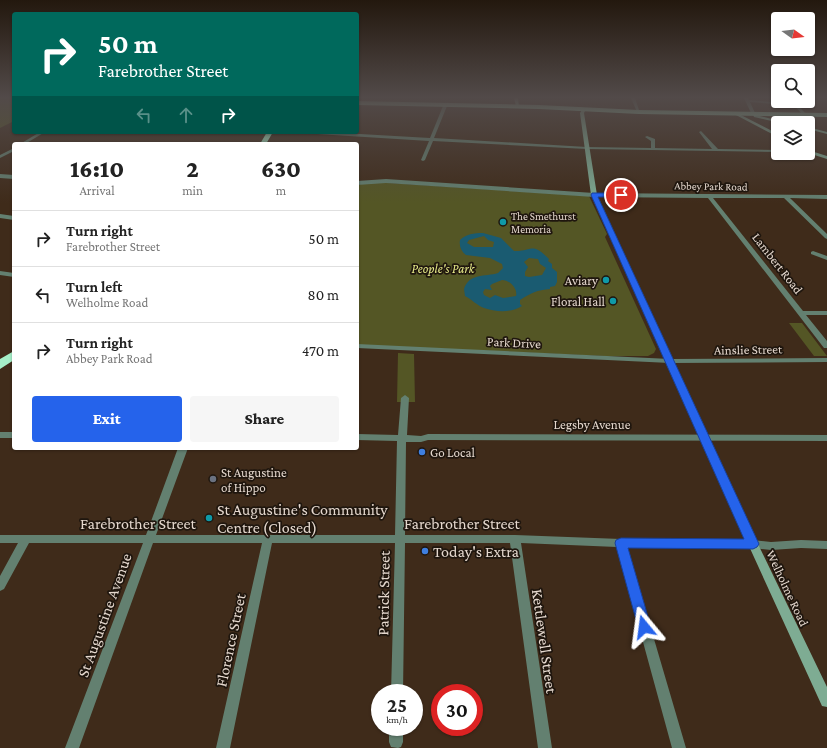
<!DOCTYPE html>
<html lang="en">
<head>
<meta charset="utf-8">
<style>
  :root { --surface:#fff; --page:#f6f6f6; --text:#222; --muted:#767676; --line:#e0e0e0; --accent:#2563eb }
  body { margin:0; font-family:"Crimson Pro",serif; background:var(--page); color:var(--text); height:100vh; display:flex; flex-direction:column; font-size:15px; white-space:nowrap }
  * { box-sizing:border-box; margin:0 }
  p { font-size:13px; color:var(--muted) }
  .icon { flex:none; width:22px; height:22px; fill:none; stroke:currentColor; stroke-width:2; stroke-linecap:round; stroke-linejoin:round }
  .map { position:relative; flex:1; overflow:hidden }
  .panel { position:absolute; left:12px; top:142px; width:347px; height:308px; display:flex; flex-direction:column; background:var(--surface); border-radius:4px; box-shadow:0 1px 3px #0004 }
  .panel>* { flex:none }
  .banner { position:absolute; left:12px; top:12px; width:347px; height:122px; border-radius:4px; box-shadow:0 1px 3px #0004; background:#00695c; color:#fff; overflow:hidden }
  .needle { width:26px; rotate:104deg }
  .controls { position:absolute; left:771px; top:12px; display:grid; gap:8px }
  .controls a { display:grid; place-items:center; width:44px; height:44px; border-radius:4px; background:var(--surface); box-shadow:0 1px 3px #0004; font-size:20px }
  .speed { position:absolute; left:371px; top:684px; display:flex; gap:8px; font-size:20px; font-weight:700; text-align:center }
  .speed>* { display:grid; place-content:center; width:52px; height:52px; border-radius:50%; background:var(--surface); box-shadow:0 1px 3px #0004; line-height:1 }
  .speed small { font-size:10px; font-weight:400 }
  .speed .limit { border:6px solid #d22; background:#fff; color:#111 }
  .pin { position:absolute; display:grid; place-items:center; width:34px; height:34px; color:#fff; margin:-17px; border:2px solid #fff; border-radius:50%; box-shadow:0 1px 4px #0007 }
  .me { position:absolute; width:44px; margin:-22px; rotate:344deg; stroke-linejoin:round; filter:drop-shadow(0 0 3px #0008) }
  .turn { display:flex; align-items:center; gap:14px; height:84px; padding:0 20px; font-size:18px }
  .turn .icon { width:52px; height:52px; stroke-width:2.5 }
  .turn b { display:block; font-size:28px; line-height:34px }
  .lanes { display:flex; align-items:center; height:38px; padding:0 20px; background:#0003; justify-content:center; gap:20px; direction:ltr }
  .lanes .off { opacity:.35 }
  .eta { display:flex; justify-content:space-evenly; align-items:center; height:68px; text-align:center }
  .eta b { font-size:24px; font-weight:800; line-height:28px }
  .primary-button { display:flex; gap:8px; margin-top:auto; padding:8px 20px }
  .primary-button a { flex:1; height:46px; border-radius:4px; background:var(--accent); color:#fff; font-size:16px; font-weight:800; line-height:46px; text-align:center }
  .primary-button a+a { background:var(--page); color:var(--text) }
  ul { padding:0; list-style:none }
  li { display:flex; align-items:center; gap:12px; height:56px; padding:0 20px; border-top:1px solid var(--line) }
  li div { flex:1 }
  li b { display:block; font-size:15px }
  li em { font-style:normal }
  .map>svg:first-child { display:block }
  .green { fill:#545625 }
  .water { fill:#1a5b71; fill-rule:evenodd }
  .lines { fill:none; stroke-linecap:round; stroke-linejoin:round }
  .street { fill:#638070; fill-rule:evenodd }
  .secondary { fill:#7eac93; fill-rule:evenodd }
  .primary { fill:#92cfaf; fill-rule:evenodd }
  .highway { fill:#a5efc8; fill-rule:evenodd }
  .route { fill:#2563eb; stroke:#184099 }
  .culture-dot { fill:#0f9aa8; stroke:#1f160e; stroke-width:1.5 }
  .shop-dot { fill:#3f7fe0; stroke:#1f160e; stroke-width:1.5 }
  .worship-dot { fill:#6b7280; stroke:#1f160e; stroke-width:1.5 }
  .labels { text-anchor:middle; stroke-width:3.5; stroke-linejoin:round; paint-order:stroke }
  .far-street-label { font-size:11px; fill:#e5d8ce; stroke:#1f160e }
  .far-poi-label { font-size:11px; fill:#e5d8ce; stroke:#1f160e; text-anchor:start }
  .street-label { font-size:13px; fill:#e5d8ce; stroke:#1f160e }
  .park-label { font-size:13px; font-style:italic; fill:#e6ea89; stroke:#1f160e }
  .poi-label { font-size:13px; fill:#e5d8ce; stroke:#1f160e; text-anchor:end }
  .near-poi-label { font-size:16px; fill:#e5d8ce; stroke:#1f160e; text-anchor:start }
  .near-street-label { font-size:16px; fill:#e5d8ce; stroke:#1f160e }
</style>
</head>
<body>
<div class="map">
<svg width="827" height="748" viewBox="0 0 827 748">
  <rect width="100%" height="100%" fill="#3f2b1a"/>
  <path class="green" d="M 0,98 L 14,98 L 14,121 L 0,128 Z
    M 367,183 L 389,183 L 589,196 L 607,234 L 605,237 L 656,349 L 654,353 L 648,356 L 605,356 L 357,345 L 357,185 Z
    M 789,323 L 802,323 L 827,356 L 814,356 Z
    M 398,353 L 414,354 L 415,402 L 397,402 Z"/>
  <path class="water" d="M 483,233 L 501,238 L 514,251 C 532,252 531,241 549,259 L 548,261 L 552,264 L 552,268 L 557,272 L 557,282 L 555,286 L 550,287 L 550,289 C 537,290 531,293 520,300 L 520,304 L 522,306 C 511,313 496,312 484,308 C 478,306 471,299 465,296 L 464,289 C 469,273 485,277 498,273 L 503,268 L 502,264 L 490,258 L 466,255 C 461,251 459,246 460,240 C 466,234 474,233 483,233 ZM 484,236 L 488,240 L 494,242 L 493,247 L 474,247 L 467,243 L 469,240 ZM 529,258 L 538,259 L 540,264 L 546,268 L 542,275 L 529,277 L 525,276 L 525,272 L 528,267 L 524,262 ZM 502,280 C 510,280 518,289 516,296 L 503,298 L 495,295 L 490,298 L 484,295 L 483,292 L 485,289 L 492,290 L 490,286 L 492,284 Z"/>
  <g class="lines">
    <path class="street" d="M 631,98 L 635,98 L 640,113 L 637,112 Z
      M 744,98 L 748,98 L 749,100 L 772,102 L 770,98 L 774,98 L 777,103 L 775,104 L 750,102 L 755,113 L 753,114 L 751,113 Z
      M 790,101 L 794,101 L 805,113 L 805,115 L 803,115 Z
      M 445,105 L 447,106 L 434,138 L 587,147 L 651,148 L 651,141 L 645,137 L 647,136 L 655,139 L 655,148 L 712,149 L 699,132 L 701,131 L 718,149 L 778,150 L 778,152 L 587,149 L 433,141 L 425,160 L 423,161 L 421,160 L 429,141 L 301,133 L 299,132 L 325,132 L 430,138 L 443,106 Z
      M 40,132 L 45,132 L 25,144 L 20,144 Z
      M 14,148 L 14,151 L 0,158 L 0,155 Z
      M 0,174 L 14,175 L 14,179 L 0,178 Z
      M 386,179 L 594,193 L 827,195 L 827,199 L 790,198 L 827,234 L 827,239 L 825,238 L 784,198 L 713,198 L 803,311 L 827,311 L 827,315 L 806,315 L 827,341 L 827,348 L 824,348 L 708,198 L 594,197 L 386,183 L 357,185 L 357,181 Z
      M 0,214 L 14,216 L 14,220 L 0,218 Z
      M 813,251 L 827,256 L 827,260 L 811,254 L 811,252 Z
      M 0,271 L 14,273 L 14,277 L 0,275 Z
      M 357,344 L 670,359 L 827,358 L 827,362 L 670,363 L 357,348 Z
      M 405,395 L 409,398 L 407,435 L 421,436 L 428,434 L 827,435 L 827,441 L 428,440 L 421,442 L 406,442 L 405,535 L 515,535 L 621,539 L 742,539 L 771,542 L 801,540 L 827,541 L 827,549 L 801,548 L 771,550 L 742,547 L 627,547 L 686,748 L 672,748 L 617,547 L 521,543 L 552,748 L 538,748 L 510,543 L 405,543 L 403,693 L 391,693 L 395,543 L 272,543 L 230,748 L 216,748 L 262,543 L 153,543 L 79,748 L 65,748 L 143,543 L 29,543 L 4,589 L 0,591 L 0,576 L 18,543 L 0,543 L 0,535 L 146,535 L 178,448 L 188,448 L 156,535 L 395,535 L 397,441 L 357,440 L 357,434 L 398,435 L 401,398 Z
      M 0,432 L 14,432 L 14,438 L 0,438 Z
      M 389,727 L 403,727 L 403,742 L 401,747 L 398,748 L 391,747 L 389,742 Z"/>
    <path class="secondary" d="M 514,98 L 518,98 L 519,107 L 516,106 Z
      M 583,108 L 586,109 L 584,113 L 597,195 L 758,544 L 827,687 L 827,707 L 822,706 L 748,544 L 591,195 L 580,113 Z
      M 735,112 L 778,134 L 778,137 L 734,114 L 733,113 Z
      M 752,112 L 754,112 L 756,115 L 788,123 L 780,123 L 754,117 Z
      M 808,127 L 827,132 L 827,134 L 808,129 Z
      M 808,150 L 827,156 L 827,159 L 808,153 Z"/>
    <path class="primary" d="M 357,101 L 539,105 L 639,110 L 827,113 L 827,117 L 639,114 L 539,109 L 357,105 Z"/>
    <path class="highway" d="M 267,132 L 273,132 L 266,144 L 260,144 Z
      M 14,351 L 14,360 L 0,369 L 0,359 Z"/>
  </g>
  <linearGradient id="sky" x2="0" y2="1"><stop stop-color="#23180e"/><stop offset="0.48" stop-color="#524a49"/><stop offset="1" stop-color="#524a49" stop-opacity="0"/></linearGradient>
  <rect width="827" height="203" fill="url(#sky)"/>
  <path class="route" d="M 592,193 L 621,193 L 624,195 L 621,197 L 598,197 L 759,544 L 757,547 L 753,549 L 628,548 L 651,627 L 649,631 L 644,633 L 640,631 L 638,627 L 615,543 L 616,540 L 621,538 L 744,539 L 591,195 Z"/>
  <g class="culture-dot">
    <circle cx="503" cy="222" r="4"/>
    <circle cx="606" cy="280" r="4"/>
    <circle cx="613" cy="301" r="4"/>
    <circle cx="209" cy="518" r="4"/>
  </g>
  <g class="shop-dot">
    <circle cx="422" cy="452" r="4"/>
    <circle cx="425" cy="551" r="4"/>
  </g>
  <circle class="worship-dot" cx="213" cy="479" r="4"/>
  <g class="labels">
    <g class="far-street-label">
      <text transform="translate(711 186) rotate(1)" y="4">Abbey Park Road</text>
    </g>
    <g class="far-poi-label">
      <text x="511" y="220">The Smethurst<tspan x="511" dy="13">Memoria</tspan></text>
    </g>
    <g class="street-label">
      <text transform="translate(778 263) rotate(52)" y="5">Lambert Road</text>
      <text transform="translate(514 342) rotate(3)" y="5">Park Drive</text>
      <text transform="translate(748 349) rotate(-1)" y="5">Ainslie Street</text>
      <text x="592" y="429">Legsby Avenue</text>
      <text transform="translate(788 588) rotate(65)" y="5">Welholme Road</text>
    </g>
    <g class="park-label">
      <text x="443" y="273">People's Park</text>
    </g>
    <g class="poi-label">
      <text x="598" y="285">Aviary</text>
      <text x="605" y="306">Floral Hall</text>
      <text x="430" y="457" text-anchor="start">Go Local</text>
      <text x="221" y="477" text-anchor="start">St Augustine<tspan x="221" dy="15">of Hippo</tspan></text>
    </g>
    <g class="near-poi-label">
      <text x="217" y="515">St Augustine's Community<tspan x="217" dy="18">Centre (Closed)</tspan></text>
      <text x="433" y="557">Today's Extra</text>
    </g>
    <g class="near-street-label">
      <text x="138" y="529">Farebrother Street</text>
      <text x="462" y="529">Farebrother Street</text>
      <text transform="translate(383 593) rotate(-89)" y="6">Patrick Street</text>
      <text transform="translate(104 615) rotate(-70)" y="6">St Augustine Avenue</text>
      <text transform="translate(230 640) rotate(-78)" y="6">Florence Street</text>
      <text transform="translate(545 641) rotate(82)" y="6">Kettlewell Street</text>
    </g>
  </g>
</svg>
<div class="controls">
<a><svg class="needle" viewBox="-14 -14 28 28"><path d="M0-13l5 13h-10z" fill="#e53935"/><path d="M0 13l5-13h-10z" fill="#767676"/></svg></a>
<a><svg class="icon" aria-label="search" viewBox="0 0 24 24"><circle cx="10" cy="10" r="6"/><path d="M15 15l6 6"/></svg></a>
<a><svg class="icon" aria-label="layers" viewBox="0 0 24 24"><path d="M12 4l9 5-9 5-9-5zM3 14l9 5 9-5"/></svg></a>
</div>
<div class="speed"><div>25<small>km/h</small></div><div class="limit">30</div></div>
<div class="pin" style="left:621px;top:195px;background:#d93025"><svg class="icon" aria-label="arrive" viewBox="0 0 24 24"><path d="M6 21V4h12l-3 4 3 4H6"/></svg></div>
<svg class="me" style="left:644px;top:627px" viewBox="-20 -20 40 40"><path d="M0-17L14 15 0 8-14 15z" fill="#2563eb" stroke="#fff" stroke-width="4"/></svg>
<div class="banner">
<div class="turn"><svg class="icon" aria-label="right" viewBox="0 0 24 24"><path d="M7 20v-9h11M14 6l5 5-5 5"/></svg><div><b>50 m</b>Farebrother Street</div></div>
<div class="lanes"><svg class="icon off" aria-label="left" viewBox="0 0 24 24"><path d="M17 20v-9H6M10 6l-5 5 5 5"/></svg><svg class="icon off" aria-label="ahead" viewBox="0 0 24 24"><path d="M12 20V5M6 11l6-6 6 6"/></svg><svg class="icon" aria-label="right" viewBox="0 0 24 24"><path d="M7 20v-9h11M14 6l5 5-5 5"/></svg></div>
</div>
<section class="panel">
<div class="eta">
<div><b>16:10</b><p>Arrival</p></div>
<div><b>2</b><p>min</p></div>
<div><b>630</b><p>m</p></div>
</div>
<ul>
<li><svg class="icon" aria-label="right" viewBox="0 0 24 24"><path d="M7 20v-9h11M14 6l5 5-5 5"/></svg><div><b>Turn right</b><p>Farebrother Street</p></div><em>50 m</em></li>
<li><svg class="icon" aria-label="left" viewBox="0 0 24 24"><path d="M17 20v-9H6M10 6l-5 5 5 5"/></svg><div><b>Turn left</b><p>Welholme Road</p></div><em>80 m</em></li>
<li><svg class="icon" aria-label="right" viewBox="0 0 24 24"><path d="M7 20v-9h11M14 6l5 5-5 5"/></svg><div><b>Turn right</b><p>Abbey Park Road</p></div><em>470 m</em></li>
</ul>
<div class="primary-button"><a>Exit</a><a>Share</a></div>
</section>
</div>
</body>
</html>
